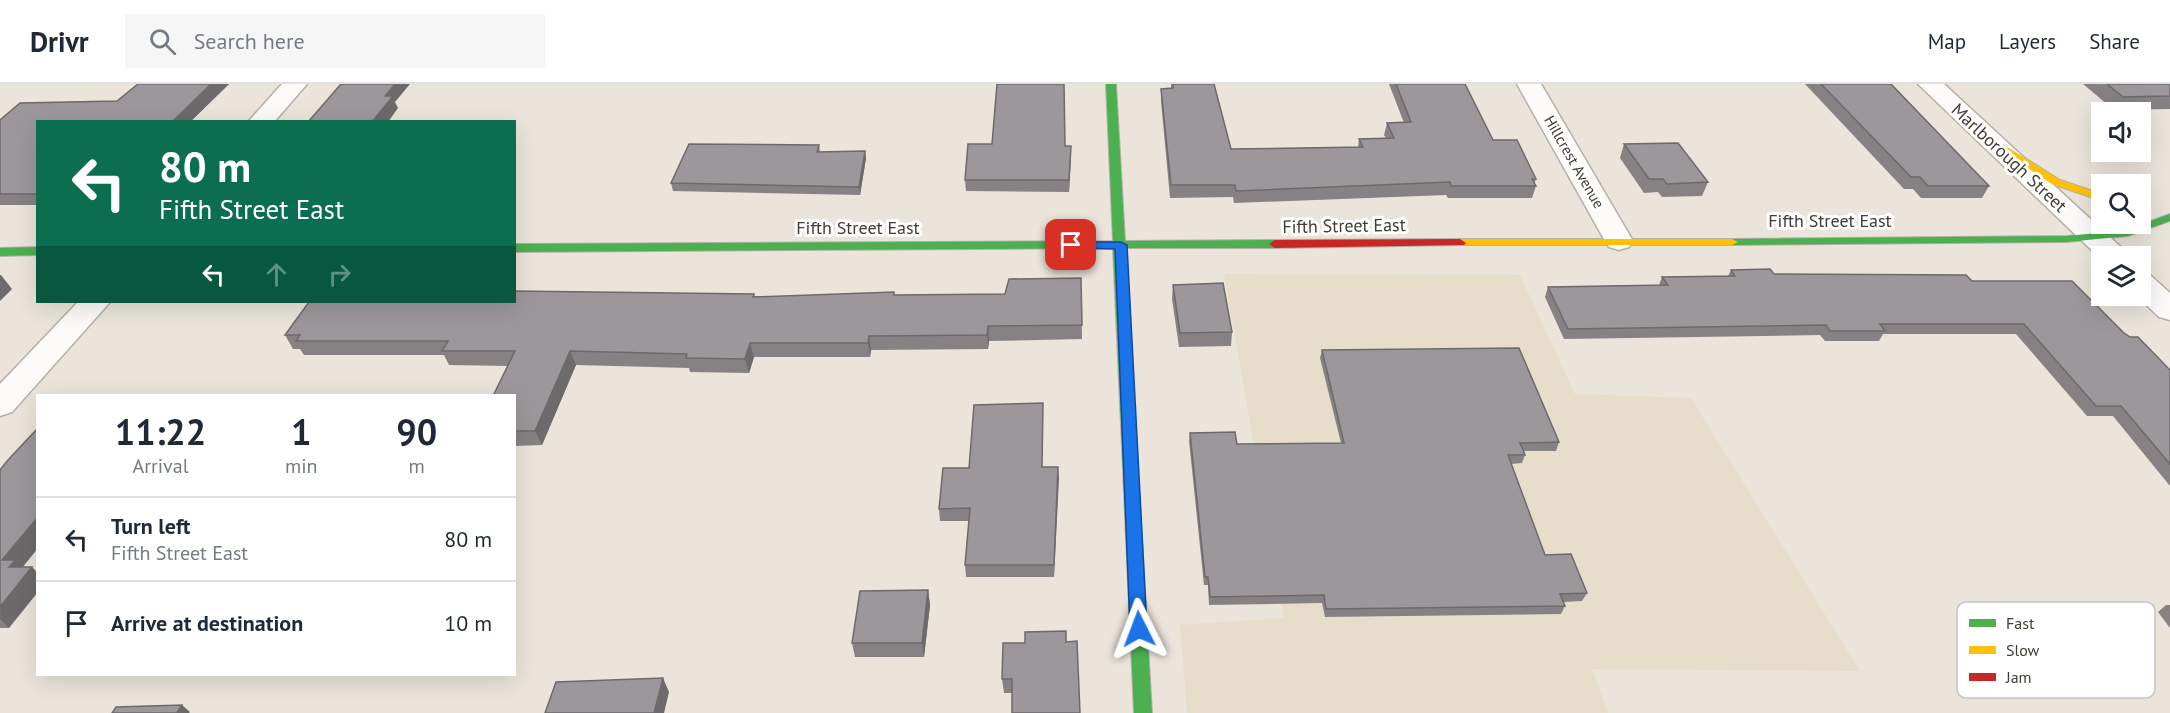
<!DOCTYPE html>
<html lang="en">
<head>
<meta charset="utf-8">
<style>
  :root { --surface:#fff; --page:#f6f6f7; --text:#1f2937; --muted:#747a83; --line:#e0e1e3 }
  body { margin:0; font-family:"PT Sans",sans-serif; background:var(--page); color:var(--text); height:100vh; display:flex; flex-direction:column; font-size:22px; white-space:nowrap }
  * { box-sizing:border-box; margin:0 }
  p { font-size:20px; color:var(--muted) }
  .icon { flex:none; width:33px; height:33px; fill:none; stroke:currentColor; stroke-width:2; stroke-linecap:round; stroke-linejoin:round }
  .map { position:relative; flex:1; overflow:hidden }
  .sheet { position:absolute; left:36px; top:310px; width:480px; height:282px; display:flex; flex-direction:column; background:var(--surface); border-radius:0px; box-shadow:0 6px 24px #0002 }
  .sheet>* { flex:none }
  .hud { position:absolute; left:36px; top:36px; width:480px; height:183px; border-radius:0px; box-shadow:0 6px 24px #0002; background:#0b6e4f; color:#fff; overflow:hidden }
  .tools { position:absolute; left:2091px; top:18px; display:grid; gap:12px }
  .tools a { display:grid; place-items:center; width:60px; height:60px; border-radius:0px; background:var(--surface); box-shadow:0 6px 24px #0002; font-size:30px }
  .pin { position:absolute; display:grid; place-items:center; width:51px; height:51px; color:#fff; margin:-26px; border-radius:12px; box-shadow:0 3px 9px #0006 }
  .me { position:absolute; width:66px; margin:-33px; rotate:357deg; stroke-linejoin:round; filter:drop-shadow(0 0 4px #0008) }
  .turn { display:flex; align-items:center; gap:21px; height:126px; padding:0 24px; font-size:27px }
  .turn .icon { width:78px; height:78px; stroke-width:2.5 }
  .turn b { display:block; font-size:42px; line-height:51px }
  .lanes { display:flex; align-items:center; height:57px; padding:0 24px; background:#0003; justify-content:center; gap:30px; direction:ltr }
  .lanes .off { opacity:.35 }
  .eta { display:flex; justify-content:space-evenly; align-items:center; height:102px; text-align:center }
  .eta b { font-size:36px; font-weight:700; line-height:42px }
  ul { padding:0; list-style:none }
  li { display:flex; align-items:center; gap:18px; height:84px; padding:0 24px; border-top:2px solid var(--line) }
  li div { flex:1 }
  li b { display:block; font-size:22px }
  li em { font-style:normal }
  header { display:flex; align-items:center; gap:36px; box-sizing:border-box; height:84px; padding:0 30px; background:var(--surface); border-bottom:2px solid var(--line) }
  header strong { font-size:28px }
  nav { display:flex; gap:33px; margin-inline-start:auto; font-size:21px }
  .search { width:420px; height:54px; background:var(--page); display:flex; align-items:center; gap:15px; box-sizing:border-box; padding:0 21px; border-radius:0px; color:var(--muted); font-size:22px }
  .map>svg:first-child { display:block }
  .built { fill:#e8ddcb }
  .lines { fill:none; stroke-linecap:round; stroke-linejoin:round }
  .street-casing { stroke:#b5b0a8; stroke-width:3 }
  .fast-casing { stroke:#b5b0a8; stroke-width:2 }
  .slow-casing { stroke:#b5b0a8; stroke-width:2 }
  .jam-casing { stroke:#b5b0a8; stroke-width:2 }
  .street { fill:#fcfbf9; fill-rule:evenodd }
  .fast { fill:#4caf50; fill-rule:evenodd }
  .slow { fill:#ffc107; fill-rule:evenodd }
  .jam { fill:#c62828; fill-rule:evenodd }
  .wall { fill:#868284 }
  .shaded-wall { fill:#6d6a6c }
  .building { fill:#9c979a; stroke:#6d6a6c; stroke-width:1.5 }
  .route { fill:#1a73e8; stroke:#114b97; stroke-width:1.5 }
  .labels { text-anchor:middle; stroke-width:6; stroke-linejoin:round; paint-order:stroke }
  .far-street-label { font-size:15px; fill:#413c35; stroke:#fff }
  .street-label { font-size:18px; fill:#413c35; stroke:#fff }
  .key { fill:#fff; stroke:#c6c4c2; stroke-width:1.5 }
  .key-label { font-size:16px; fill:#413c35 }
</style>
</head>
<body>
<header>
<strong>Drivr</strong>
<div class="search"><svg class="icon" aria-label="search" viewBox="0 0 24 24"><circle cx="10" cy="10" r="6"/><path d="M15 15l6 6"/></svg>Search here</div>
<nav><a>Map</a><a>Layers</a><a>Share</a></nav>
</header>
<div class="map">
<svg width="2170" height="629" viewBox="0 0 2170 629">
  <rect width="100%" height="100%" fill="#eae4da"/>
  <path class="built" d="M 1224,190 L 1520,191 L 1575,310 L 1691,314 L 1860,587 L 1592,585 L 1608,629 L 1187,629 L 1180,541 L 1284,534 Z"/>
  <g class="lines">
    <defs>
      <path id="street" d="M 282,0 L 307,0 L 274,38 L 248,38 Z
        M 1517,0 L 1541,0 L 1633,157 L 1629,163 L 1619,166 L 1609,163 L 1605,157 Z
        M 1918,0 L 1944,0 L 2124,166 L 2128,172 L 2102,172 L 2102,176 Z
        M 2140,189 L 2150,191 L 2170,209 L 2170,236 L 2159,233 L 2137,212 L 2140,212 Z
        M 78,218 L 110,218 L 12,328 L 0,332 L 0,300 Z"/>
      <path id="fast" d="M 1106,0 L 1116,0 L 1125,157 L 1275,156 L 1281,160 L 1275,164 L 1125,164 L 1152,629 L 1134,629 L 1113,164 L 514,168 L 514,160 L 1113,157 Z
        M 2170,130 L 2170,137 L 2128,152 L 2067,158 L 1732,161 L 1726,158 L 1732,155 L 2067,152 L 2126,146 Z
        M 38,163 L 38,171 L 0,172 L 0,164 Z"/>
      <path id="slow" d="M 1988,51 L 2060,96 L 2102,110 L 2102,117 L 2052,100 L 1984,56 L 1984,52 Z
        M 1460,155 L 1732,155 L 1738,158 L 1732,161 L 1456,161 L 1454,159 Z"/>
      <path id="jam" d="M 1460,155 L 1466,159 L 1464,161 L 1275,164 L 1269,160 L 1275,156 Z"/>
    </defs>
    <use href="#street" class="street-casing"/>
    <use href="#fast" class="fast-casing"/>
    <use href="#slow" class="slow-casing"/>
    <use href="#jam" class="jam-casing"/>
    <use href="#street" class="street"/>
    <use href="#fast" class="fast"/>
    <use href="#slow" class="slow"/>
    <use href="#jam" class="jam"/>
  </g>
  <path class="wall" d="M 138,0 L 229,0 L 190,38 L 38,38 L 38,121 L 0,121 L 0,36 L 117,17 Z
    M 1171,0 L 1214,0 L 1231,65 L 1358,63 L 1359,55 L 1386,54 L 1384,51 L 1387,39 L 1404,39 L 1389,0 L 1465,0 L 1493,56 L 1536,95 L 1534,100 L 1536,102 L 1532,114 L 1448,114 L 1446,111 L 1234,119 L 1233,113 L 1170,114 L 1161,17 L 1161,5 L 1171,4 Z
    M 1805,0 L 1891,0 L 1989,102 L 1982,114 L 1921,114 L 1913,105 L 1904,105 Z
    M 2083,0 L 2170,0 L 2170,25 L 2114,26 Z
    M 1624,60 L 1708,98 L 1702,112 L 1662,113 L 1658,108 L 1644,109 L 1620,74 Z
    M 819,61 L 820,68 L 865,67 L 866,74 L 860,111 L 673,107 L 671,99 Z
    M 1065,62 L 1071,62 L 1069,108 L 966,107 L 965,96 Z
    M 1731,186 L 1774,190 L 1972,197 L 2124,249 L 2170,286 L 2170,402 L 2113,332 L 2087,332 L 2016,250 L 1883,250 L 1879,257 L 1825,257 L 1820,251 L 1564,255 L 1545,213 L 1548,203 L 1659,201 L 1662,193 L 1728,192 Z
    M 1081,194 L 1082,255 L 989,257 L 988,265 L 871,266 L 870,273 L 754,273 L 749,289 L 690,288 L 689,284 L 576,281 L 542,361 L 514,362 L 514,312 L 508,282 L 449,281 L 444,271 L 304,271 L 300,265 L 293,265 L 285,251 L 754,210 L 755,213 L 894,208 L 894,211 L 1005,210 Z
    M 1173,201 L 1232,248 L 1231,262 L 1179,263 L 1172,215 Z
    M 1322,266 L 1559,358 L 1556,367 L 1524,367 L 1525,371 L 1522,379 L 1511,380 L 1545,471 L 1587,509 L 1582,517 L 1563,518 L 1565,522 L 1561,530 L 1325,533 L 1322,519 L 1209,521 L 1208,501 L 1204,501 L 1189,357 L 1190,349 L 1237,360 L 1341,359 L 1320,274 Z
    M 1043,319 L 1042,383 L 1058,383 L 1054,493 L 966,493 L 965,481 L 969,437 L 940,437 L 939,425 L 969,384 Z
    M 38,344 L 38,464 L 22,483 L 9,544 L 0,544 L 0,386 Z
    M 928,506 L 930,521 L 924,573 L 855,573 L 852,559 Z
    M 2166,521 L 2170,521 L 2170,544 L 2158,528 Z
    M 1066,558 L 1012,609 L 1004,609 L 1002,595 Z"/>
  <path class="shaded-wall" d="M 211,0 L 229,0 L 190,38 L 172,38 Z
    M 395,0 L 410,0 L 395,18 L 398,24 L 388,38 L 372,38 L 385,12 Z
    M 1071,62 L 1071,73 L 1069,108 L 1069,96 Z
    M 865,67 L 866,74 L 860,111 L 859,103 Z
    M 0,191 L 1,191 L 12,205 L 0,217 Z
    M 988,242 L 989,257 L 988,265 L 987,251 Z
    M 869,252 L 871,266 L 870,273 L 868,259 Z
    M 750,259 L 754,273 L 749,289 L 745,275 Z
    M 570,267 L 576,281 L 542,361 L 535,347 Z
    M 1058,383 L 1059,395 L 1054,493 L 1054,481 Z
    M 38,433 L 38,464 L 22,484 L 32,483 L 38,489 L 38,508 L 9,544 L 0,535 L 2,476 Z
    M 928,506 L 930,521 L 924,573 L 922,559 Z
    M 663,594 L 669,608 L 664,629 L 654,629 Z
    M 182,621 L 190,628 L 189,629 L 177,629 Z"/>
  <path class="building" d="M 138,0 L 211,0 L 172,38 L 38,38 L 38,110 L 0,110 L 0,36 L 20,19 L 117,17 Z
    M 341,0 L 395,0 L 385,12 L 393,12 L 372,38 L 308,38 Z
    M 997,0 L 1064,0 L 1065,62 L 1071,62 L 1069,96 L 965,96 L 968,60 L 992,60 Z
    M 1173,0 L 1214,0 L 1231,65 L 1363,63 L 1359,55 L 1394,54 L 1387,39 L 1411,38 L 1396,0 L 1465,0 L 1493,56 L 1517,56 L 1536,95 L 1532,95 L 1536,102 L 1451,102 L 1450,98 L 1236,107 L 1235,101 L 1171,101 L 1161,5 L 1173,4 Z
    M 1821,0 L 1891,0 L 1989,102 L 1928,102 L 1920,93 L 1911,93 Z
    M 2107,0 L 2170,0 L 2170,12 L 2123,13 Z
    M 1678,59 L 1708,98 L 1667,100 L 1663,95 L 1649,95 L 1624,60 Z
    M 689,60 L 819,61 L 817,68 L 865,67 L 859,103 L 671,99 Z
    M 1770,185 L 1774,190 L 1966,191 L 1972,197 L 2072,197 L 2124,249 L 2130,253 L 2138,253 L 2170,286 L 2170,380 L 2121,322 L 2096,322 L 2024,240 L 1880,240 L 1885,247 L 1830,247 L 1826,241 L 1568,245 L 1548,203 L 1668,201 L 1662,193 L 1735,192 L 1731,186 Z
    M 1081,194 L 1082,241 L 988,242 L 987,251 L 869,252 L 868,259 L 750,259 L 745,275 L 686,274 L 687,270 L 570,267 L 535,347 L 514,347 L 514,312 L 493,312 L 515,267 L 442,267 L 448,257 L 296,257 L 300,251 L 285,251 L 309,218 L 514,218 L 514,207 L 754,210 L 753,213 L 894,208 L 894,211 L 1005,210 L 1009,195 Z
    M 1223,199 L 1232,248 L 1180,249 L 1173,201 Z
    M 1519,264 L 1559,358 L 1520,359 L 1525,371 L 1508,371 L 1545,471 L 1571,470 L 1587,509 L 1560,510 L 1565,522 L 1326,525 L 1324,511 L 1210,513 L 1208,493 L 1205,493 L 1190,349 L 1235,348 L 1237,360 L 1344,359 L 1322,266 Z
    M 1043,319 L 1042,383 L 1058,383 L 1054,481 L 965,481 L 970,424 L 939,425 L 943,384 L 969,384 L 974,321 Z
    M 38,344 L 38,433 L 2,476 L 15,476 L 9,483 L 32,483 L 0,523 L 0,386 L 8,376 Z
    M 928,506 L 922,559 L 852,559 L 860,507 Z
    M 1066,547 L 1066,558 L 1077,557 L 1080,629 L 1012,629 L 1012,595 L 1002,595 L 1003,559 L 1025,559 L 1025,548 Z
    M 663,594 L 654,629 L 545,629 L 556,598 Z
    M 182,621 L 177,629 L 112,629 L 116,623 Z"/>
  <path class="route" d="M 1067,158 L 1121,158 L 1127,161 L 1147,545 L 1144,550 L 1133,550 L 1130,545 L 1115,165 L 1071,164 L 1067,163 Z"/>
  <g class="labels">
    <g class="far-street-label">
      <text transform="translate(1574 78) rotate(60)" y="5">Hillcrest Avenue</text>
    </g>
    <g class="street-label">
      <text transform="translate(2009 74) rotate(43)" y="6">Marlborough Street</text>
      <text x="1830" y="143">Fifth Street East</text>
      <text transform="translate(1344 142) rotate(-1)" y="6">Fifth Street East</text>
      <text x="858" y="150">Fifth Street East</text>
    </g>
  </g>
  <rect x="1957" y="518" width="198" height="96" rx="9" class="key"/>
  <rect x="1969" y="535" width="27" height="8" fill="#4caf50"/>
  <rect x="1969" y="562" width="27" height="8" fill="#ffc107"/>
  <rect x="1969" y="589" width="27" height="8" fill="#c62828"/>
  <g class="key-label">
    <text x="2006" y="545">Fast</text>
    <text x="2006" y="572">Slow</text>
    <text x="2006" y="599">Jam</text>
  </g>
</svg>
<div class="tools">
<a><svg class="icon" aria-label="sound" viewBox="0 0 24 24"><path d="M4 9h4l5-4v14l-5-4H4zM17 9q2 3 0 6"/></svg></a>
<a><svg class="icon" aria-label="search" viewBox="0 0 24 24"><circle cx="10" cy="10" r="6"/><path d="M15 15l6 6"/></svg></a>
<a><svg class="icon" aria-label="layers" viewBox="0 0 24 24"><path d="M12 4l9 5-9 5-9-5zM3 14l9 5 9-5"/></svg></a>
</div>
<div class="pin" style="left:1071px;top:161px;background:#d93025"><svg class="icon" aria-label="arrive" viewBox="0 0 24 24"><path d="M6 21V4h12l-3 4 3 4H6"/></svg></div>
<svg class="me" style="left:1139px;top:545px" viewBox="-20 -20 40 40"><path d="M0-17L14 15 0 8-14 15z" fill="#1a73e8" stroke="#fff" stroke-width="4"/></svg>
<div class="hud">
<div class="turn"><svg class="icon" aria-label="left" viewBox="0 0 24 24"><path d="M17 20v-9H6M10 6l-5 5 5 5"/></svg><div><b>80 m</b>Fifth Street East</div></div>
<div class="lanes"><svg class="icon" aria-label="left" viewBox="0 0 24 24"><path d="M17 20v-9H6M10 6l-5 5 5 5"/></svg><svg class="icon off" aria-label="ahead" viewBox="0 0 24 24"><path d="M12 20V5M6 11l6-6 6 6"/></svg><svg class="icon off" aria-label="right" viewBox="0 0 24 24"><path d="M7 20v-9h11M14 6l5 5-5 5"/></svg></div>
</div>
<section class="sheet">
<div class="eta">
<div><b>11:22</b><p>Arrival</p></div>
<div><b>1</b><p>min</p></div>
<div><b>90</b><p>m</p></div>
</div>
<ul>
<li><svg class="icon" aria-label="left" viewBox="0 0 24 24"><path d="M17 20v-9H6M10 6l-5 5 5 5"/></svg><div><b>Turn left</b><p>Fifth Street East</p></div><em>80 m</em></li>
<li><svg class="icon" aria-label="arrive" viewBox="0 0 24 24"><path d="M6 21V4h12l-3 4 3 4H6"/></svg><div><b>Arrive at destination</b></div><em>10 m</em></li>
</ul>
</section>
</div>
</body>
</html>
